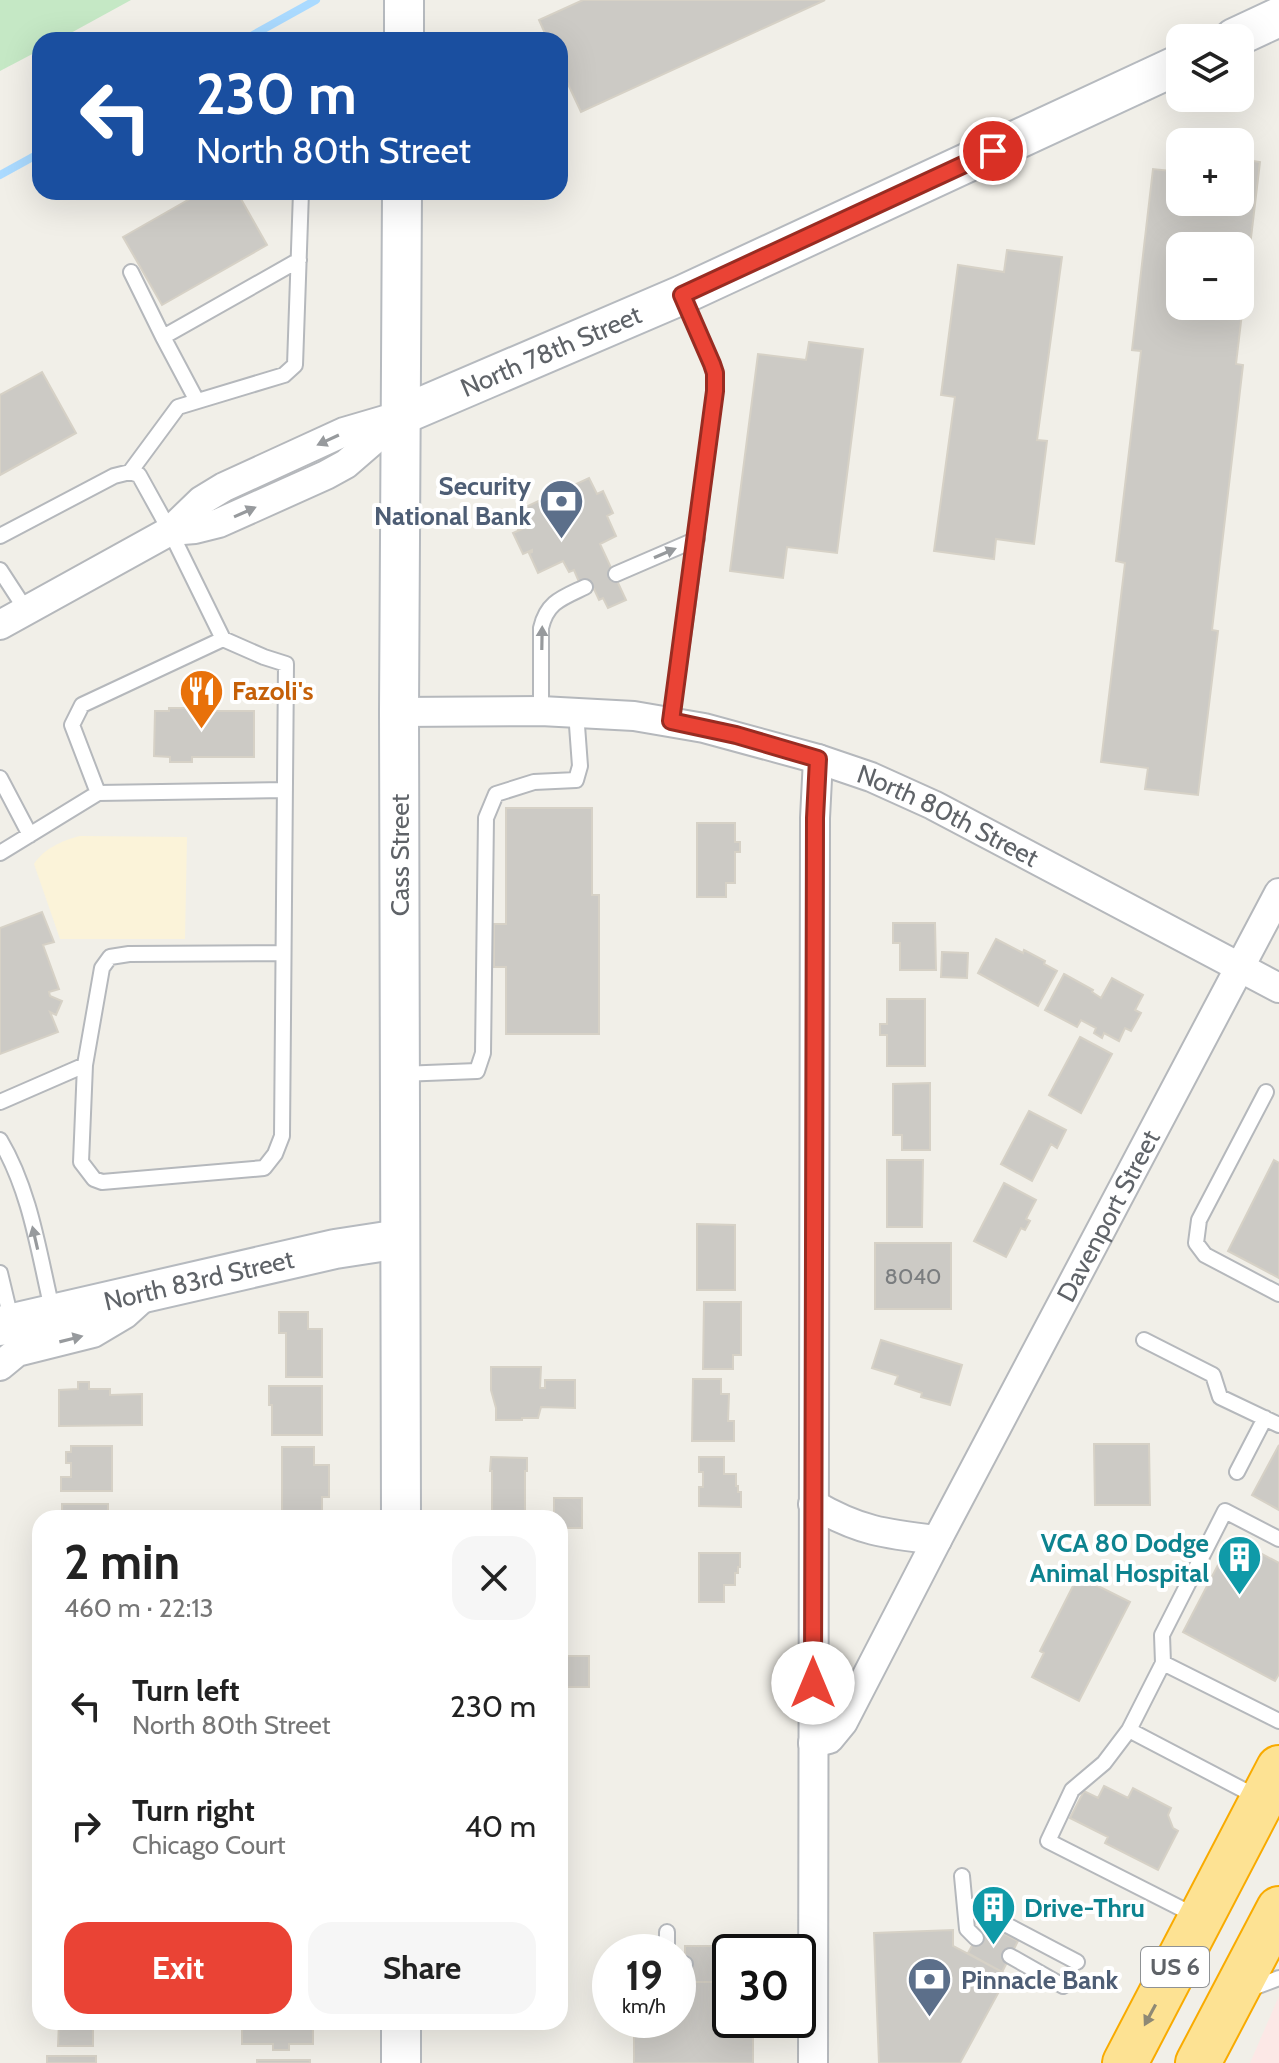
<!DOCTYPE html>
<html lang="en">
<head>
<meta charset="utf-8">
<style>
  :root { --surface:#fff; --page:#f6f6f6; --text:#222; --muted:#767676; --accent:#ea4335 }
  body { margin:0; font-family:Cabin,sans-serif; background:var(--page); color:var(--text); height:100vh; display:flex; flex-direction:column; font-size:30px; white-space:nowrap }
  * { box-sizing:border-box; margin:0 }
  p { font-size:26px; color:var(--muted) }
  .icon { flex:none; width:44px; height:44px; fill:none; stroke:currentColor; stroke-width:2; stroke-linecap:round; stroke-linejoin:round }
  .map { position:relative; flex:1; overflow:hidden }
  .panel { position:absolute; left:32px; top:1510px; width:536px; height:520px; display:flex; flex-direction:column; background:var(--surface); border-radius:24px; box-shadow:0 8px 32px #0002 }
  .panel>* { flex:none }
  .guide { position:absolute; left:32px; top:32px; width:536px; height:168px; border-radius:24px; box-shadow:0 8px 32px #0002; background:#1a4fa0; color:#fff; overflow:hidden }
  .fabs { position:absolute; left:1166px; top:24px; display:grid; gap:16px }
  .fabs a { display:grid; place-items:center; width:88px; height:88px; border-radius:16px; background:var(--surface); box-shadow:0 8px 32px #0002; font-size:40px }
  .speed { position:absolute; left:592px; top:1934px; display:flex; gap:16px; font-size:40px; font-weight:700; text-align:center }
  .speed>* { display:grid; place-content:center; width:104px; height:104px; border-radius:50%; background:var(--surface); box-shadow:0 8px 32px #0002; line-height:1 }
  .speed small { font-size:20px; font-weight:400 }
  .speed .limit { border:4px solid #111; border-radius:12px; background:#fff; color:#111 }
  .pin { position:absolute; display:grid; place-items:center; width:68px; height:68px; color:#fff; margin:-34px; border:4px solid #fff; border-radius:50%; box-shadow:0 2px 8px #0007 }
  .me { position:absolute; width:88px; margin:-44px; rotate:0deg; stroke-linejoin:round; filter:drop-shadow(0 0 6px #0008) }
  .turn { display:flex; align-items:center; gap:28px; height:168px; padding:0 32px; font-size:36px }
  .turn .icon { width:104px; height:104px; stroke-width:2.5 }
  .turn b { display:block; font-size:56px; line-height:68px }
  .round { display:grid; place-items:center; flex:none; width:84px; height:84px; border-radius:24px; background:var(--page) }
  .head { display:flex; align-items:center; justify-content:space-between; height:136px; padding:0 32px }
  h1 { font-size:48px; font-weight:700; line-height:60px }
  .action { display:flex; gap:16px; margin-top:auto; padding:16px 32px }
  .action a { flex:1; height:92px; border-radius:24px; background:var(--accent); color:#fff; font-size:32px; font-weight:700; line-height:92px; text-align:center }
  .action a+a { background:var(--page); color:var(--text) }
  ul { padding:0; list-style:none }
  li { display:flex; align-items:center; gap:24px; height:120px; padding:0 32px }
  li div { flex:1 }
  li b { display:block; font-size:30px }
  li em { font-style:normal }
  .map>svg:first-child { display:block }
  .medical { fill:#fce8e6 }
  .green { fill:#c5e8c5 }
  .sand { fill:#fbf3d9 }
  .lines { fill:none; stroke-linecap:round; stroke-linejoin:round }
  .stream { stroke:#aadaff; stroke-width:8 }
  .building { fill:#cccac5; stroke:#d6d1c6; stroke-width:2; fill-rule:evenodd }
  .lane-casing { stroke:#b5b8bc; stroke-width:18 }
  .street-casing { stroke:#b5b8bc; stroke-width:32 }
  .secondary-casing { stroke:#b6babf; stroke-width:42 }
  .highway-casing { stroke:#f9ab00; stroke-width:48 }
  .lane { stroke:#fff; stroke-width:14 }
  .street { stroke:#fff; stroke-width:28 }
  .secondary { stroke:#fff; stroke-width:38 }
  .highway { stroke:#fde293; stroke-width:44 }
  .oneway { fill:#979a9d }
  .oneway2 { fill:#8e8975 }
  .route-casing { stroke:#982c22; stroke-width:20 }
  .route { stroke:#ea4335; stroke-width:14 }
  .labels { text-anchor:middle; stroke-width:8; stroke-linejoin:round; paint-order:stroke }
  .number-label { font-size:22px; fill:#7a7d7f }
  .shield { fill:#fff; stroke:#8f9295; stroke-width:2 }
  .shield-label { font-size:24px; font-weight:bold; fill:#5f6368 }
  .street-label { font-size:26px; fill:#5f6368; stroke:#fff }
  .service-label { font-size:26px; font-weight:bold; fill:#4e5e75; stroke:#fff; text-anchor:end }
  .food-label { font-size:26px; font-weight:bold; fill:#c56008; stroke:#fff; text-anchor:start }
  .culture-label { font-size:26px; font-weight:bold; fill:#0d838f; stroke:#fff; text-anchor:end }
</style>
</head>
<body>
<div class="map">
<svg width="1279" height="2063" viewBox="0 0 1279 2063">
  <rect width="100%" height="100%" fill="#f1efe8"/>
  <path class="medical" d="M 1279,1996 L 1279,2063 L 1250,2063 Z"/>
  <path class="green" d="M 0,0 L 131,0 L 58,40 L 40,40 L 40,50 L 0,71 Z"/>
  <path class="sand" d="M 80,836 L 187,837 L 185,939 L 60,939 L 34,864 C 43,849 63,840 80,836 Z"/>
  <g class="lines">
    <path class="stream" d="M 244,40 L 316,0
      M 0,175 L 40,153"/>
  </g>
  <path class="building" d="M 583,0 L 825,0 L 581,112 L 560,67 L 560,40 L 548,40 L 539,20 Z
    M 1240,159 L 1260,162 L 1236,364 L 1243,365 L 1212,630 L 1218,631 L 1198,795 L 1145,789 L 1148,768 L 1101,762 L 1125,563 L 1116,561 L 1141,351 L 1132,350 L 1153,169 L 1180,172 L 1180,202 L 1240,202 ZM 1180,246 L 1240,246 L 1240,306 L 1180,306 Z
    M 202,192 L 237,192 L 267,245 L 162,305 L 123,237 Z
    M 1007,250 L 1062,257 L 1037,440 L 1047,441 L 1034,544 L 996,539 L 994,559 L 934,551 L 955,397 L 941,395 L 958,265 L 1004,272 Z
    M 809,342 L 863,349 L 837,553 L 787,547 L 783,578 L 730,571 L 758,354 L 806,360 Z
    M 42,372 L 76,433 L 0,475 L 0,395 Z
    M 589,478 L 597,494 L 603,491 L 613,513 L 607,516 L 616,536 L 600,544 L 626,600 L 608,608 L 603,598 L 599,600 L 594,589 L 589,591 L 583,580 L 579,582 L 574,570 L 569,572 L 563,561 L 538,573 L 529,553 L 532,552 L 532,550 L 523,554 L 513,533 L 522,529 L 521,527 L 518,529 L 511,514 L 545,498 L 542,494 L 554,488 L 557,493 Z
    M 169,708 L 205,708 L 205,711 L 254,711 L 254,757 L 192,757 L 192,762 L 170,762 L 170,757 L 154,756 L 155,711 L 169,711 Z
    M 506,808 L 592,808 L 592,895 L 599,895 L 599,1034 L 506,1034 L 506,967 L 494,967 L 494,924 L 506,924 Z
    M 697,823 L 735,823 L 735,842 L 740,842 L 740,852 L 735,852 L 735,883 L 726,883 L 726,897 L 697,897 Z
    M 42,912 L 54,942 L 43,945 L 59,989 L 49,992 L 50,996 L 62,1001 L 56,1015 L 50,1012 L 58,1032 L 0,1054 L 0,928 Z
    M 893,923 L 935,923 L 936,970 L 900,970 L 900,943 L 893,943 Z
    M 996,939 L 1023,953 L 1024,950 L 1045,961 L 1044,964 L 1057,971 L 1038,1006 L 978,973 Z
    M 942,952 L 968,953 L 967,978 L 941,977 Z
    M 1064,974 L 1093,990 L 1092,992 L 1101,998 L 1112,978 L 1143,995 L 1135,1010 L 1141,1013 L 1131,1031 L 1125,1028 L 1119,1041 L 1104,1033 L 1102,1038 L 1094,1033 L 1096,1028 L 1081,1020 L 1077,1027 L 1045,1010 Z
    M 887,999 L 925,999 L 925,1066 L 887,1066 L 887,1035 L 880,1035 L 880,1024 L 887,1024 Z
    M 1080,1037 L 1112,1054 L 1081,1113 L 1049,1095 Z
    M 930,1083 L 930,1150 L 902,1150 L 902,1135 L 893,1135 L 893,1084 Z
    M 1029,1111 L 1066,1130 L 1057,1148 L 1051,1144 L 1032,1181 L 1001,1164 Z
    M 887,1160 L 923,1160 L 922,1227 L 887,1227 Z
    M 1274,1160 L 1279,1163 L 1279,1278 L 1228,1251 Z
    M 1004,1183 L 1036,1200 L 1026,1219 L 1030,1221 L 1025,1230 L 1021,1228 L 1006,1257 L 974,1241 Z
    M 697,1224 L 735,1225 L 735,1290 L 697,1290 Z
    M 875,1243 L 951,1243 L 951,1309 L 875,1309 Z
    M 704,1302 L 741,1302 L 741,1355 L 733,1355 L 733,1369 L 703,1369 Z
    M 279,1312 L 308,1312 L 308,1329 L 322,1329 L 322,1377 L 286,1377 L 286,1333 L 279,1333 Z
    M 881,1340 L 962,1365 L 950,1405 L 921,1397 L 922,1393 L 895,1384 L 898,1376 L 872,1368 Z
    M 491,1367 L 541,1367 L 540,1388 L 545,1388 L 545,1380 L 575,1380 L 575,1408 L 541,1407 L 538,1418 L 522,1418 L 522,1420 L 496,1420 L 496,1408 L 491,1390 Z
    M 693,1379 L 721,1379 L 721,1394 L 729,1394 L 728,1421 L 734,1421 L 734,1441 L 692,1441 Z
    M 78,1382 L 89,1382 L 89,1389 L 110,1389 L 110,1395 L 142,1394 L 142,1425 L 59,1426 L 59,1390 L 78,1389 Z
    M 269,1386 L 322,1386 L 322,1435 L 272,1435 L 272,1405 L 269,1405 Z
    M 1094,1444 L 1149,1444 L 1150,1505 L 1095,1505 Z
    M 1279,1445 L 1279,1510 L 1252,1495 Z
    M 71,1446 L 112,1446 L 112,1491 L 61,1491 L 61,1477 L 71,1477 L 71,1463 L 66,1463 L 66,1452 L 71,1452 Z
    M 282,1447 L 314,1447 L 314,1465 L 329,1465 L 329,1497 L 322,1497 L 322,1518 L 282,1518 Z
    M 491,1457 L 527,1458 L 527,1471 L 525,1471 L 525,1515 L 492,1515 L 492,1471 L 490,1471 Z
    M 699,1457 L 724,1457 L 724,1474 L 736,1474 L 736,1486 L 738,1486 L 738,1492 L 741,1492 L 741,1507 L 699,1506 L 699,1487 L 703,1487 L 703,1472 L 699,1472 Z
    M 554,1498 L 582,1498 L 582,1528 L 560,1528 L 560,1518 L 554,1518 Z
    M 62,1504 L 108,1504 L 108,1518 L 62,1518 Z
    M 1232,1538 L 1279,1563 L 1279,1674 L 1275,1681 L 1183,1632 Z
    M 699,1553 L 740,1553 L 740,1567 L 738,1567 L 738,1573 L 735,1573 L 735,1585 L 724,1585 L 724,1602 L 699,1602 Z
    M 1078,1576 L 1130,1602 L 1079,1701 L 1032,1677 L 1044,1653 L 1040,1651 Z
    M 560,1656 L 589,1656 L 589,1687 L 560,1687 Z
    M 1104,1786 L 1128,1798 L 1133,1788 L 1171,1808 L 1168,1815 L 1173,1828 L 1178,1831 L 1158,1870 L 1105,1843 L 1108,1837 L 1070,1818 L 1084,1791 L 1098,1798 Z
    M 984,1923 L 1018,1941 L 1002,1972 L 968,1953 Z
    M 953,1930 L 953,1946 L 1008,1975 L 960,2063 L 879,2063 L 874,1933 Z
    M 685,1946 L 745,1946 L 745,1952 L 730,1952 L 730,1982 L 685,1982 Z
    M 685,1982 L 730,1982 L 730,2020 L 753,2020 L 753,2063 L 634,2063 L 634,2020 L 678,2020 L 678,2009 L 685,2009 Z
    M 59,2022 L 93,2022 L 93,2046 L 58,2046 Z
    M 242,2022 L 313,2022 L 313,2044 L 289,2044 L 289,2050 L 273,2050 L 273,2044 L 242,2044 Z
    M 47,2056 L 96,2056 L 96,2063 L 47,2063 Z
    M 257,2060 L 310,2060 L 310,2063 L 257,2063 Z"/>
  <g class="lines">
    <defs>
      <path id="lane" d="M 131,272 L 163,337
        M 197,401 L 163,337 L 299,260
        M 130,472 L 178,407 L 284,375 L 295,365 L 301,192
        M 0,536 L 114,476 L 130,472 L 139,475 L 170,531 L 223,639
        M 0,570 L 26,610
        M 616,574 L 697,539
        M 541,711 L 541,628 C 547,602 562,598 585,587
        M 671,721 L 688,602 L 715,391 L 715,373 L 712,364 L 682,296
        M 0,778 L 30,835
        M 98,793 L 72,725 L 82,705 L 223,639 L 264,657 L 286,664 L 282,1136 L 275,1154 L 264,1168 L 102,1182 L 94,1179 L 81,1162 L 85,1065 L 102,968 L 110,957 L 129,954 L 283,953
        M 0,853 L 98,793 L 285,790
        M 401,1074 L 477,1071 L 483,1053 L 486,818 L 496,794 L 534,782 L 576,780 L 580,766 L 576,712
        M 1266,1092 L 1199,1220 L 1196,1243 L 1205,1255 L 1279,1294
        M 0,1102 L 85,1065
        M 0,1140 C 31,1192 39,1255 53,1313
        M 0,1273 L 12,1323
        M 1144,1340 L 1213,1375 L 1220,1397 L 1279,1425
        M 1237,1472 L 1265,1418
        M 1163,1663 L 1279,1721
        M 1129,1730 L 1104,1763 L 1072,1790 L 1048,1841 L 1198,1917
        M 1257,1797 L 1129,1730 L 1163,1663 L 1162,1635 L 1225,1511 L 1279,1539
        M 962,1876 L 967,1929 L 976,1938
        M 965,1903 L 1077,1962
        M 667,1932 L 667,1952
        M 1010,1956 L 1063,1986
        M 678,1964 L 685,1964
        M 1250,1989 L 1279,1978"/>
      <g id="street">
        <path d="M 170,531 L 195,529 L 219,523 L 326,475 L 346,464 L 398,419"/>
        <path d="M 0,625 L 170,531 L 201,501 L 224,487 L 344,432 L 402,415"/>
        <path id="s1" d="M 399,712 L 541,711 L 634,716 L 704,728 L 818,759 L 871,777 L 933,805 L 1279,988"/>
        <path d="M 0,1366 L 17,1352 L 93,1333 L 125,1314 L 147,1294"/>
        <path d="M 813,1504 C 859,1531 885,1534 937,1540"/>
        <path id="s2" d="M 813,1743 L 829,1739 L 843,1722 L 937,1540 L 1279,893"/>
        <path d="M 813,2063 L 815,818 L 818,759"/>
      </g>
      <g id="secondary">
        <path d="M 1234,38 L 1279,17"/>
        <path d="M 404,40 L 404,0"/>
        <path id="s3" d="M 402,415 L 682,295 L 1180,64"/>
        <path id="s4" d="M 0,1326 L 335,1249 L 400,1239"/>
        <path d="M 401,1518 L 399,712 L 402,192"/>
        <path d="M 401,2022 L 401,2063"/>
      </g>
      <path id="highway" d="M 1125,2063 L 1279,1768
        M 1198,2063 L 1279,1909"/>
    </defs>
    <use href="#lane" class="lane-casing"/>
    <use href="#street" class="street-casing"/>
    <use href="#secondary" class="secondary-casing"/>
    <use href="#highway" class="highway-casing"/>
    <use href="#lane" class="lane"/>
    <use href="#street" class="street"/>
    <use href="#secondary" class="secondary"/>
    <use href="#highway" class="highway"/>
  </g>
  <defs><path id="oneway-solid" d="M-6-.8H1V-3.2L6.5 0L1 3.2V.8H-6Z" transform="scale(2)"/></defs>
  <g class="oneway">
    <use href="#oneway-solid" transform="translate(328 440) rotate(155)"/>
    <use href="#oneway-solid" transform="translate(245 512) rotate(-24)"/>
    <use href="#oneway-solid" transform="translate(665 553) rotate(-23)"/>
    <use href="#oneway-solid" transform="translate(542 638) rotate(-89)"/>
    <use href="#oneway-solid" transform="translate(35 1238) rotate(-103)"/>
    <use href="#oneway-solid" transform="translate(71 1339) rotate(-14)"/>
  </g>
  <use class="oneway2" href="#oneway-solid" transform="translate(1150 2015) rotate(118)"/>
  <g class="lines">
    <defs>
      <path id="route" d="M 813,1683 L 815,818 L 818,759 L 736,735 L 671,721 L 715,391 L 715,373 L 712,364 L 682,295 L 993,151"/>
    </defs>
    <use href="#route" class="route-casing"/>
    <use href="#route" class="route"/>
  </g>
  <defs>
    <symbol id="bank-pin" viewBox="-11 -11 22 30"><path d="M0 17L-7.5 6A9.5 9.5 0 1 1 7.5 6Z" fill="#5c6f8a" stroke="#fff"/><path d="M-6-4H6V4H-6ZM0-2.3a2.3 2.3 0 1 0 0 4.6a2.3 2.3 0 1 0 0-4.6Z" fill="#fff"/></symbol>
    <symbol id="restaurant-pin" viewBox="-11 -11 22 30"><path d="M0 17L-7.5 6A9.5 9.5 0 1 1 7.5 6Z" fill="#e8710a" stroke="#fff"/><path d="M-5-6h1v4h1v-4h1v4h1v-4h1v5L-1.5 .5V6h-2V.5L-5-1ZM5-6V6H3V1.5H1.5Q1.5-4 5-6Z" fill="#fff"/></symbol>
    <symbol id="building-pin" viewBox="-11 -11 22 30"><path d="M0 17L-7.5 6A9.5 9.5 0 1 1 7.5 6Z" fill="#0f9aa8" stroke="#fff"/><path d="M-4-6H4V6H1V3H-1V6H-4ZM-2.5-4.3h1.7v1.8h-1.7ZM.8-4.3h1.7v1.8H.8ZM-2.5-1h1.7V.8h-1.7ZM.8-1h1.7V.8H.8Z" fill="#fff"/></symbol>
  </defs>
  <g fill-rule="evenodd">
    <use href="#bank-pin" x="536" y="476" width="51" height="69"/>
    <use href="#restaurant-pin" x="176" y="666" width="51" height="69"/>
    <use href="#building-pin" x="1214" y="1532" width="51" height="69"/>
    <use href="#building-pin" x="968" y="1882" width="51" height="69"/>
    <use href="#bank-pin" x="904" y="1954" width="51" height="69"/>
  </g>
  <g class="labels">
    <g class="number-label">
      <text x="913" y="1284">8040</text>
    </g>
    <rect class="shield" x="1141" y="1947" width="68" height="40" rx="6"/>
    <g class="shield-label">
      <text x="1175" y="1975">US 6</text>
    </g>
    <g class="street-label">
      <text dy="9" stroke="none"><textPath href="#s3" startOffset="162">North 78th Street</textPath></text>
      <text dy="9" stroke="none"><textPath href="#s1" startOffset="566">North 80th Street</textPath></text>
      <text transform="translate(400 855) rotate(-90)" y="9">Cass Street</text>
      <text dy="9" stroke="none"><textPath href="#s2" startOffset="610">Davenport Street</textPath></text>
      <text dy="9" stroke="none"><textPath href="#s4" startOffset="204">North 83rd Street</textPath></text>
    </g>
    <g class="service-label">
      <text x="531" y="495">Security<tspan x="531" dy="30">National Bank</tspan></text>
      <text x="961" y="1989" text-anchor="start">Pinnacle Bank</text>
    </g>
    <g class="food-label">
      <text x="232" y="700">Fazoli's</text>
    </g>
    <g class="culture-label">
      <text x="1209" y="1552">VCA 80 Dodge<tspan x="1209" dy="30">Animal Hospital</tspan></text>
      <text x="1024" y="1917" text-anchor="start">Drive-Thru</text>
    </g>
  </g>
</svg>
<div class="fabs">
<a><svg class="icon" aria-label="layers" viewBox="0 0 24 24"><path d="M12 4l9 5-9 5-9-5zM3 14l9 5 9-5"/></svg></a>
<a>+</a>
<a>−</a>
</div>
<div class="speed"><div>19<small>km/h</small></div><div class="limit">30</div></div>
<div class="pin" style="left:993px;top:151px;background:#d93025"><svg class="icon" aria-label="arrive" viewBox="0 0 24 24"><path d="M6 21V4h12l-3 4 3 4H6"/></svg></div>
<svg class="me" style="left:813px;top:1683px" viewBox="-20 -20 40 40"><circle r="19" fill="#fff"/><path d="M0-13L10 11 0 6-10 11z" fill="#ea4335"/></svg>
<div class="guide">
<div class="turn"><svg class="icon" aria-label="left" viewBox="0 0 24 24"><path d="M17 20v-9H6M10 6l-5 5 5 5"/></svg><div><b>230 m</b>North 80th Street</div></div>
</div>
<section class="panel">
<div class="head"><div><h1>2 min</h1><p>460 m · 22:13</p></div><a class="round"><svg class="icon" aria-label="close" viewBox="0 0 24 24"><path d="M6 6l12 12M18 6L6 18"/></svg></a></div>
<ul>
<li><svg class="icon" aria-label="left" viewBox="0 0 24 24"><path d="M17 20v-9H6M10 6l-5 5 5 5"/></svg><div><b>Turn left</b><p>North 80th Street</p></div><em>230 m</em></li>
<li><svg class="icon" aria-label="right" viewBox="0 0 24 24"><path d="M7 20v-9h11M14 6l5 5-5 5"/></svg><div><b>Turn right</b><p>Chicago Court</p></div><em>40 m</em></li>
</ul>
<div class="action"><a>Exit</a><a>Share</a></div>
</section>
</div>
</body>
</html>
